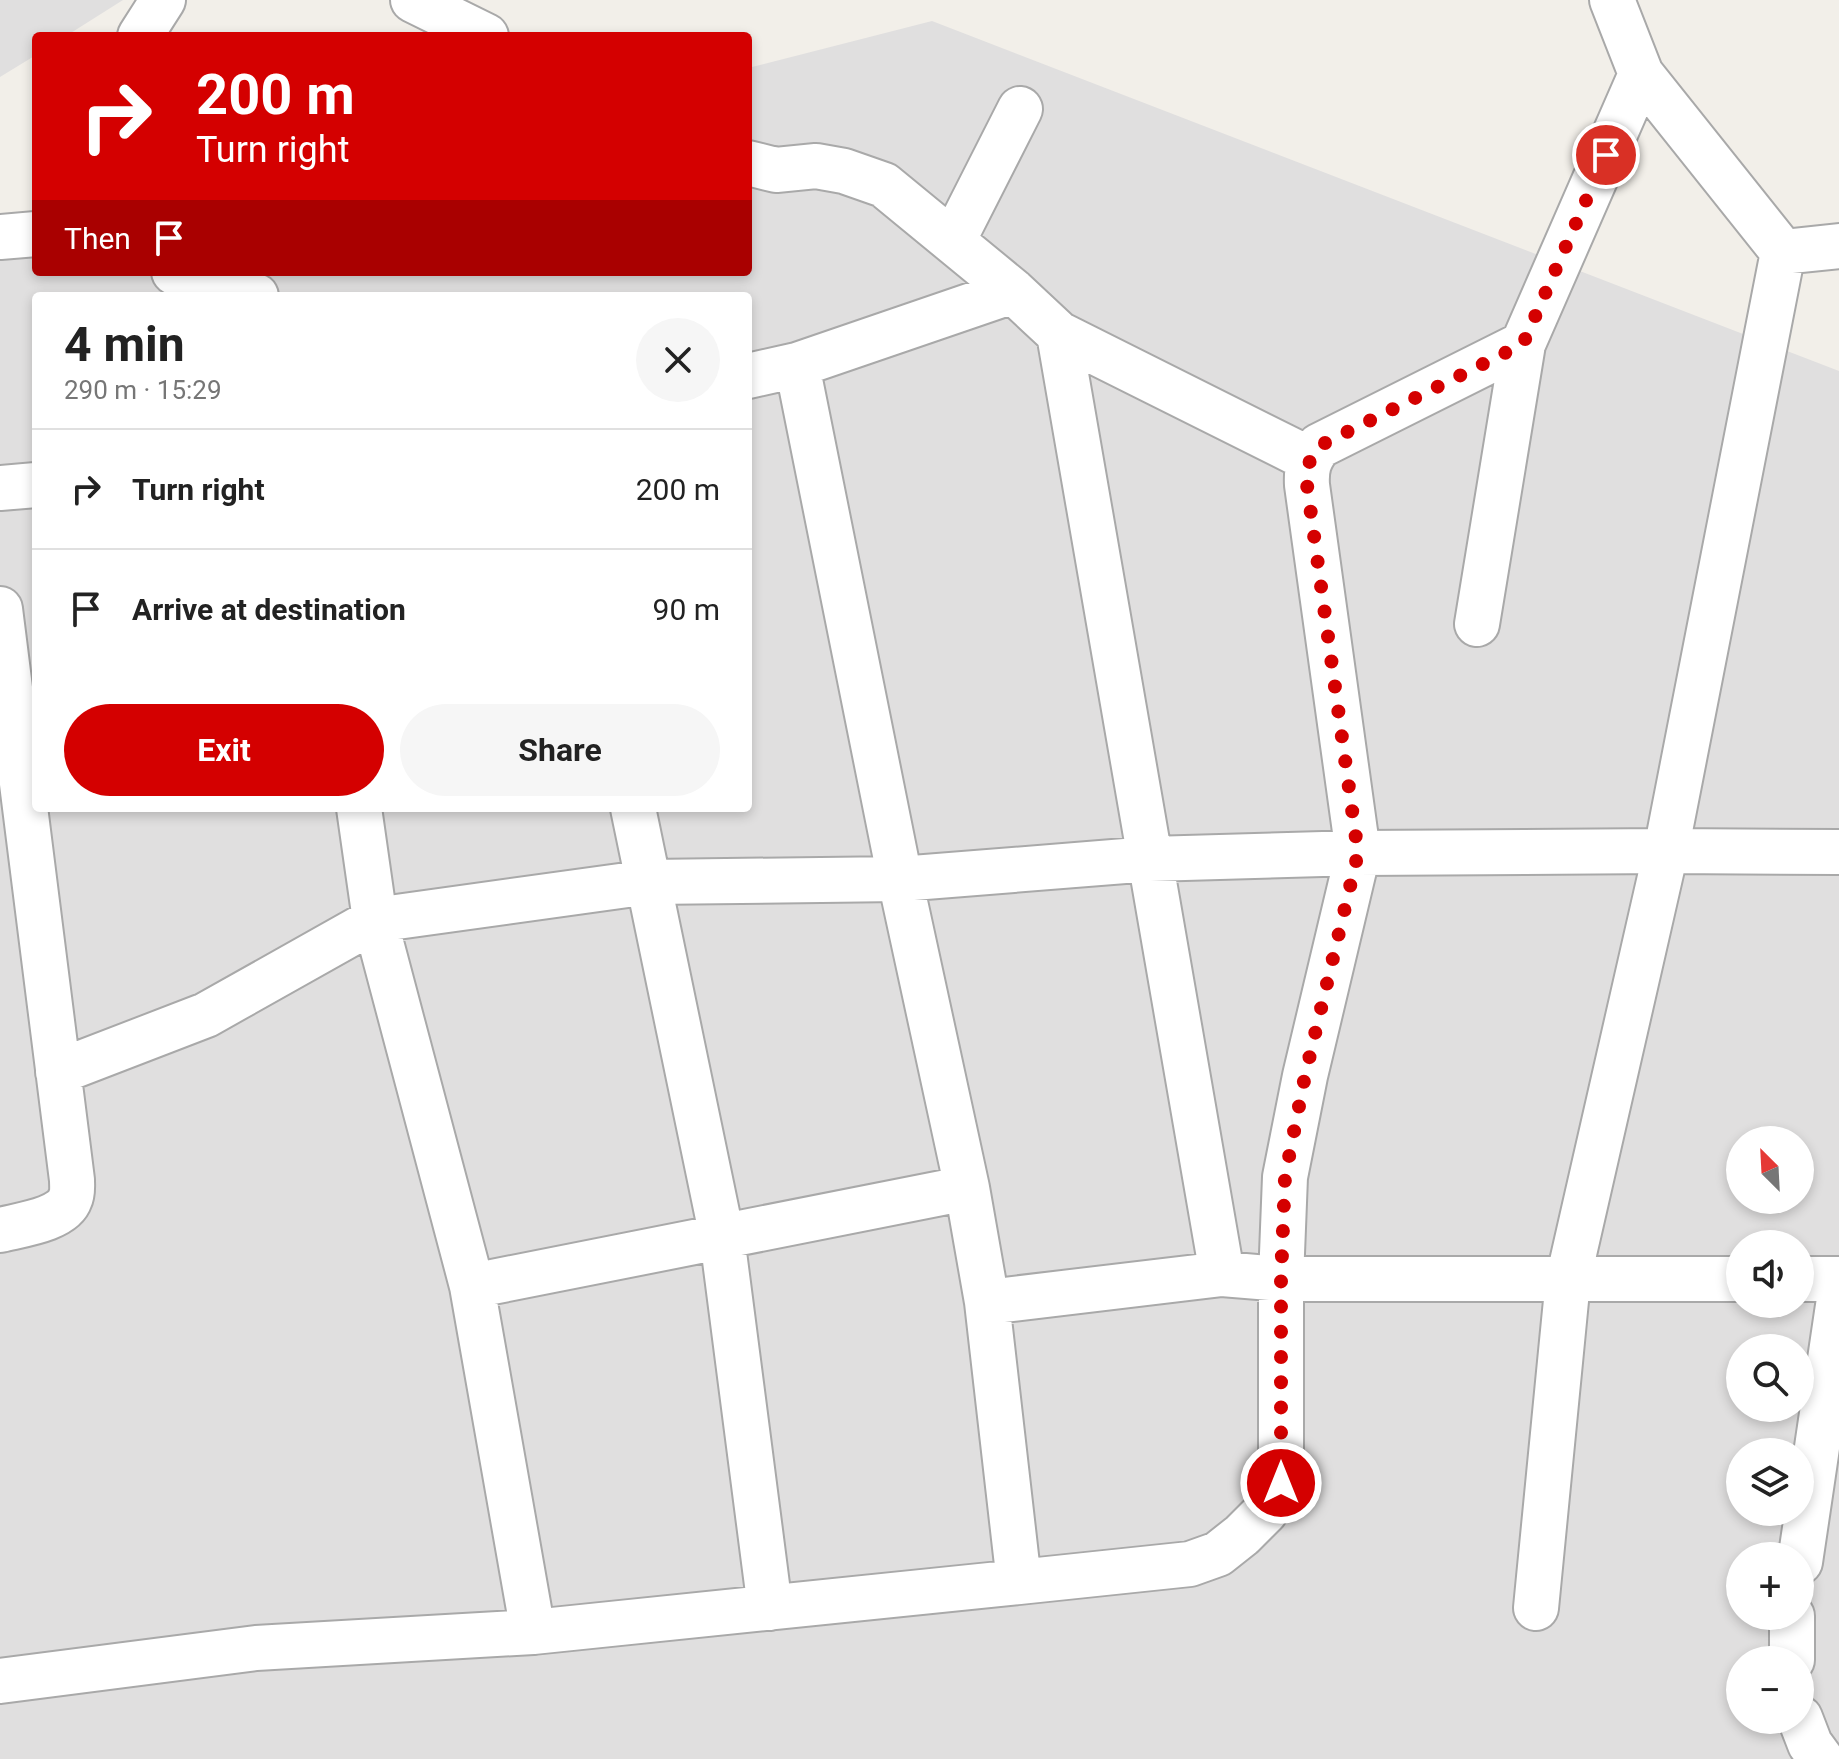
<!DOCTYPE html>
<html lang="en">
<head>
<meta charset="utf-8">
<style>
  :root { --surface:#fff; --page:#f6f6f6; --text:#222; --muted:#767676; --line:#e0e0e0; --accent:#d40000 }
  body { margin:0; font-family:Roboto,sans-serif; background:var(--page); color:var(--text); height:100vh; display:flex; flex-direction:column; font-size:30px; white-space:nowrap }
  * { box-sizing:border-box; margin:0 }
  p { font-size:26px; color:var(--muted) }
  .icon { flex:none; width:44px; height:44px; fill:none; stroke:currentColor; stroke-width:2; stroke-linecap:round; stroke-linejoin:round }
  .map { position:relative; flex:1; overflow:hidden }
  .details { position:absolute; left:32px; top:292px; width:720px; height:520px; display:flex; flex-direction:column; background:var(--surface); border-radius:8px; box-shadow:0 4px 12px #0003 }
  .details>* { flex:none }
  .top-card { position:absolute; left:32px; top:32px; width:720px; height:244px; border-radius:8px; box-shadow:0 4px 12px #0003; background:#d40000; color:#fff; overflow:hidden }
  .needle { width:52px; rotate:336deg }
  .fabs { position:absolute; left:1726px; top:1126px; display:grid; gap:16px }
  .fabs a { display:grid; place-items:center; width:88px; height:88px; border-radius:50%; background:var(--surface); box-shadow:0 4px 12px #0003; font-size:40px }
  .pin { position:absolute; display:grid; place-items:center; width:68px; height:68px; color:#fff; margin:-34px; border:4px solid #fff; border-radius:50%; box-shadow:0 2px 8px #0007 }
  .me { position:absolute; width:88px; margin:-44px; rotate:0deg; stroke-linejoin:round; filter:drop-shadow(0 0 6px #0008) }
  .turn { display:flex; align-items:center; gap:28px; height:168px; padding:0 32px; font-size:36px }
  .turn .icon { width:104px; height:104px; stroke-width:2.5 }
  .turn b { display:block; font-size:56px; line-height:68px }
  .then { display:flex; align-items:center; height:76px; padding:0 32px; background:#0003; gap:16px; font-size:30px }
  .round { display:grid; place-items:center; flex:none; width:84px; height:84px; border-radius:42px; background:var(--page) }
  .head { display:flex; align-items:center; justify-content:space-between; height:136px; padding:0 32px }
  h1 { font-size:48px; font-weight:700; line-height:60px }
  .primary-button { display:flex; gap:16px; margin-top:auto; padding:16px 32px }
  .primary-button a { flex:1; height:92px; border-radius:48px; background:var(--accent); color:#fff; font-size:32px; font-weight:700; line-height:92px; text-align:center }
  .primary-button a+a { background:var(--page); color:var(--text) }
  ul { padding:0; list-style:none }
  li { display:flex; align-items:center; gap:24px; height:120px; padding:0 32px; border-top:2px solid var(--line) }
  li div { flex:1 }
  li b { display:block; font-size:30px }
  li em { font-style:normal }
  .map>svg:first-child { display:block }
  .residential { fill:#e0dfdf; fill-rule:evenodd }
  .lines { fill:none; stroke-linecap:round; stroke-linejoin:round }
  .minor-casing { stroke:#a9a9a9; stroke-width:48 }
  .minor { stroke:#fff; stroke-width:44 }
  .route { stroke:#d40000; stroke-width:14; stroke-dasharray:0 25.2 }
</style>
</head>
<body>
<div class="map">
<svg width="1839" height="1759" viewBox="0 0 1839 1759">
  <rect width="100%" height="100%" fill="#f2efe9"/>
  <path class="residential" d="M 0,0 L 123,0 L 66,36 L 36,36 L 36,55 L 0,77 Z
    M 932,21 L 1839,371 L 1839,1759 L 0,1759 L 0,260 L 36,251 L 36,272 L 748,272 L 748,68 ZM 36,296 L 748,296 L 748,808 L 36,808 ZM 1740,1140 L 1800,1140 L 1800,1200 L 1740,1200 ZM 1740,1244 L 1800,1244 L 1800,1304 L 1740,1304 ZM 1740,1348 L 1800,1348 L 1800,1408 L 1740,1408 ZM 1740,1452 L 1800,1452 L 1800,1512 L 1740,1512 ZM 1740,1556 L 1800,1556 L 1800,1616 L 1740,1616 ZM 1740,1660 L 1800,1660 L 1800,1720 L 1740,1720 Z"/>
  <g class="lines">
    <defs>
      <path id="minor" d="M 413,0 L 486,36
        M 140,36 L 163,0
        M 748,163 L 776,170 L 816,166 L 844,171 L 884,185 L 1013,291 L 1059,334 L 1309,459
        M 0,237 L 36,234
        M 953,241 L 1020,109
        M 1783,252 L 1839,246
        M 174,272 L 256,296
        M 1059,334 L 1222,1274
        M 748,376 L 797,365 L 1013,291
        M 0,488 L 36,485
        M 0,609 L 72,1180 C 72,1186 73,1193 70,1199 C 63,1220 19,1225 0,1230
        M 1477,624 L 1523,344
        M 359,808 L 375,920 L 472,1286 L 533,1632
        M 633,808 L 722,1237 L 770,1608
        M 58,1072 L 206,1015 L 375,920 L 649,882 L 900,879 L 1150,859 L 1358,853 L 1666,851 L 1839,852
        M 1800,1279 L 1839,1279
        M 472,1286 L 967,1188
        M 987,1302 L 1222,1274 L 1281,1279 L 1740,1279
        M 1800,1562 L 1839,1299
        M 1019,1582 L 1190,1564 L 1218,1554 L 1242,1535 L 1265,1512 L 1281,1483 L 1281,1279 L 1285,1177 L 1305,1076 L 1358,853 L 1307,485 C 1306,468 1309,459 1319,446 L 1523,344 L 1641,74
        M 1536,1608 L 1568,1280 L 1666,851 L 1783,252 L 1641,74 L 1612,0
        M 1792,1616 L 1792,1660
        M 0,1681 L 256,1648 L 533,1632 L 1019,1582 L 987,1302 L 967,1188 L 900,879 L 797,365
        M 1800,1718 L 1810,1744 L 1821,1759"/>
    </defs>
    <use href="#minor" class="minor-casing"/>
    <use href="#minor" class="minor"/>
  </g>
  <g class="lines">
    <path class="route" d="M 1281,1483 L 1281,1279 L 1285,1177 L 1305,1076 L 1358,853 L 1307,485 C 1306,468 1309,459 1319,446 L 1523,344 L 1606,155"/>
  </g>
</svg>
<div class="fabs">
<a><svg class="needle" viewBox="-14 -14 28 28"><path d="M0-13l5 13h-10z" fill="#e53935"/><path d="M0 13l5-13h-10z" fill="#767676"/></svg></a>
<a><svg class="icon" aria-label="sound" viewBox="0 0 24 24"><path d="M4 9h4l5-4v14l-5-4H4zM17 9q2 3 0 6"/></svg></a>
<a><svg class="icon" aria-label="search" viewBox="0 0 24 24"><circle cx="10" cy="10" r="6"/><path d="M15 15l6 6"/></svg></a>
<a><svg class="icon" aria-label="layers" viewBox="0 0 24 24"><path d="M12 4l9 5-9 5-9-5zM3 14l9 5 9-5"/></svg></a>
<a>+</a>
<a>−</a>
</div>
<div class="pin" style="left:1606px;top:155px;background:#d93025"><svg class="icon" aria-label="arrive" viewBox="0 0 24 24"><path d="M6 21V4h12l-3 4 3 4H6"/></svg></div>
<svg class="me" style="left:1281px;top:1483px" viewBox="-20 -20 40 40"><circle r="17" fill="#d40000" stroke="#fff" stroke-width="3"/><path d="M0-11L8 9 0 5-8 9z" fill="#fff"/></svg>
<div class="top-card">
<div class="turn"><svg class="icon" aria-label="right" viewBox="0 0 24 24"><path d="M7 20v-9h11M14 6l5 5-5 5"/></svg><div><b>200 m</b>Turn right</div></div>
<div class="then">Then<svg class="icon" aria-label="arrive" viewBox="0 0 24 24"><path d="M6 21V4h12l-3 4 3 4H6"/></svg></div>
</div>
<section class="details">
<div class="head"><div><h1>4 min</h1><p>290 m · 15:29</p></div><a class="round"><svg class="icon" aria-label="close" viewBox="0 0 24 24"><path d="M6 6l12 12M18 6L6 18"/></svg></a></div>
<ul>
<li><svg class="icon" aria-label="right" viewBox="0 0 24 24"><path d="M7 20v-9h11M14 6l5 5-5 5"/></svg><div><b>Turn right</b></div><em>200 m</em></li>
<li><svg class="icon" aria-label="arrive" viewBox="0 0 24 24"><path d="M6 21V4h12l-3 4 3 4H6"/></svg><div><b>Arrive at destination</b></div><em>90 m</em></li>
</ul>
<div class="primary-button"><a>Exit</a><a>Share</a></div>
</section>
</div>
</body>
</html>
